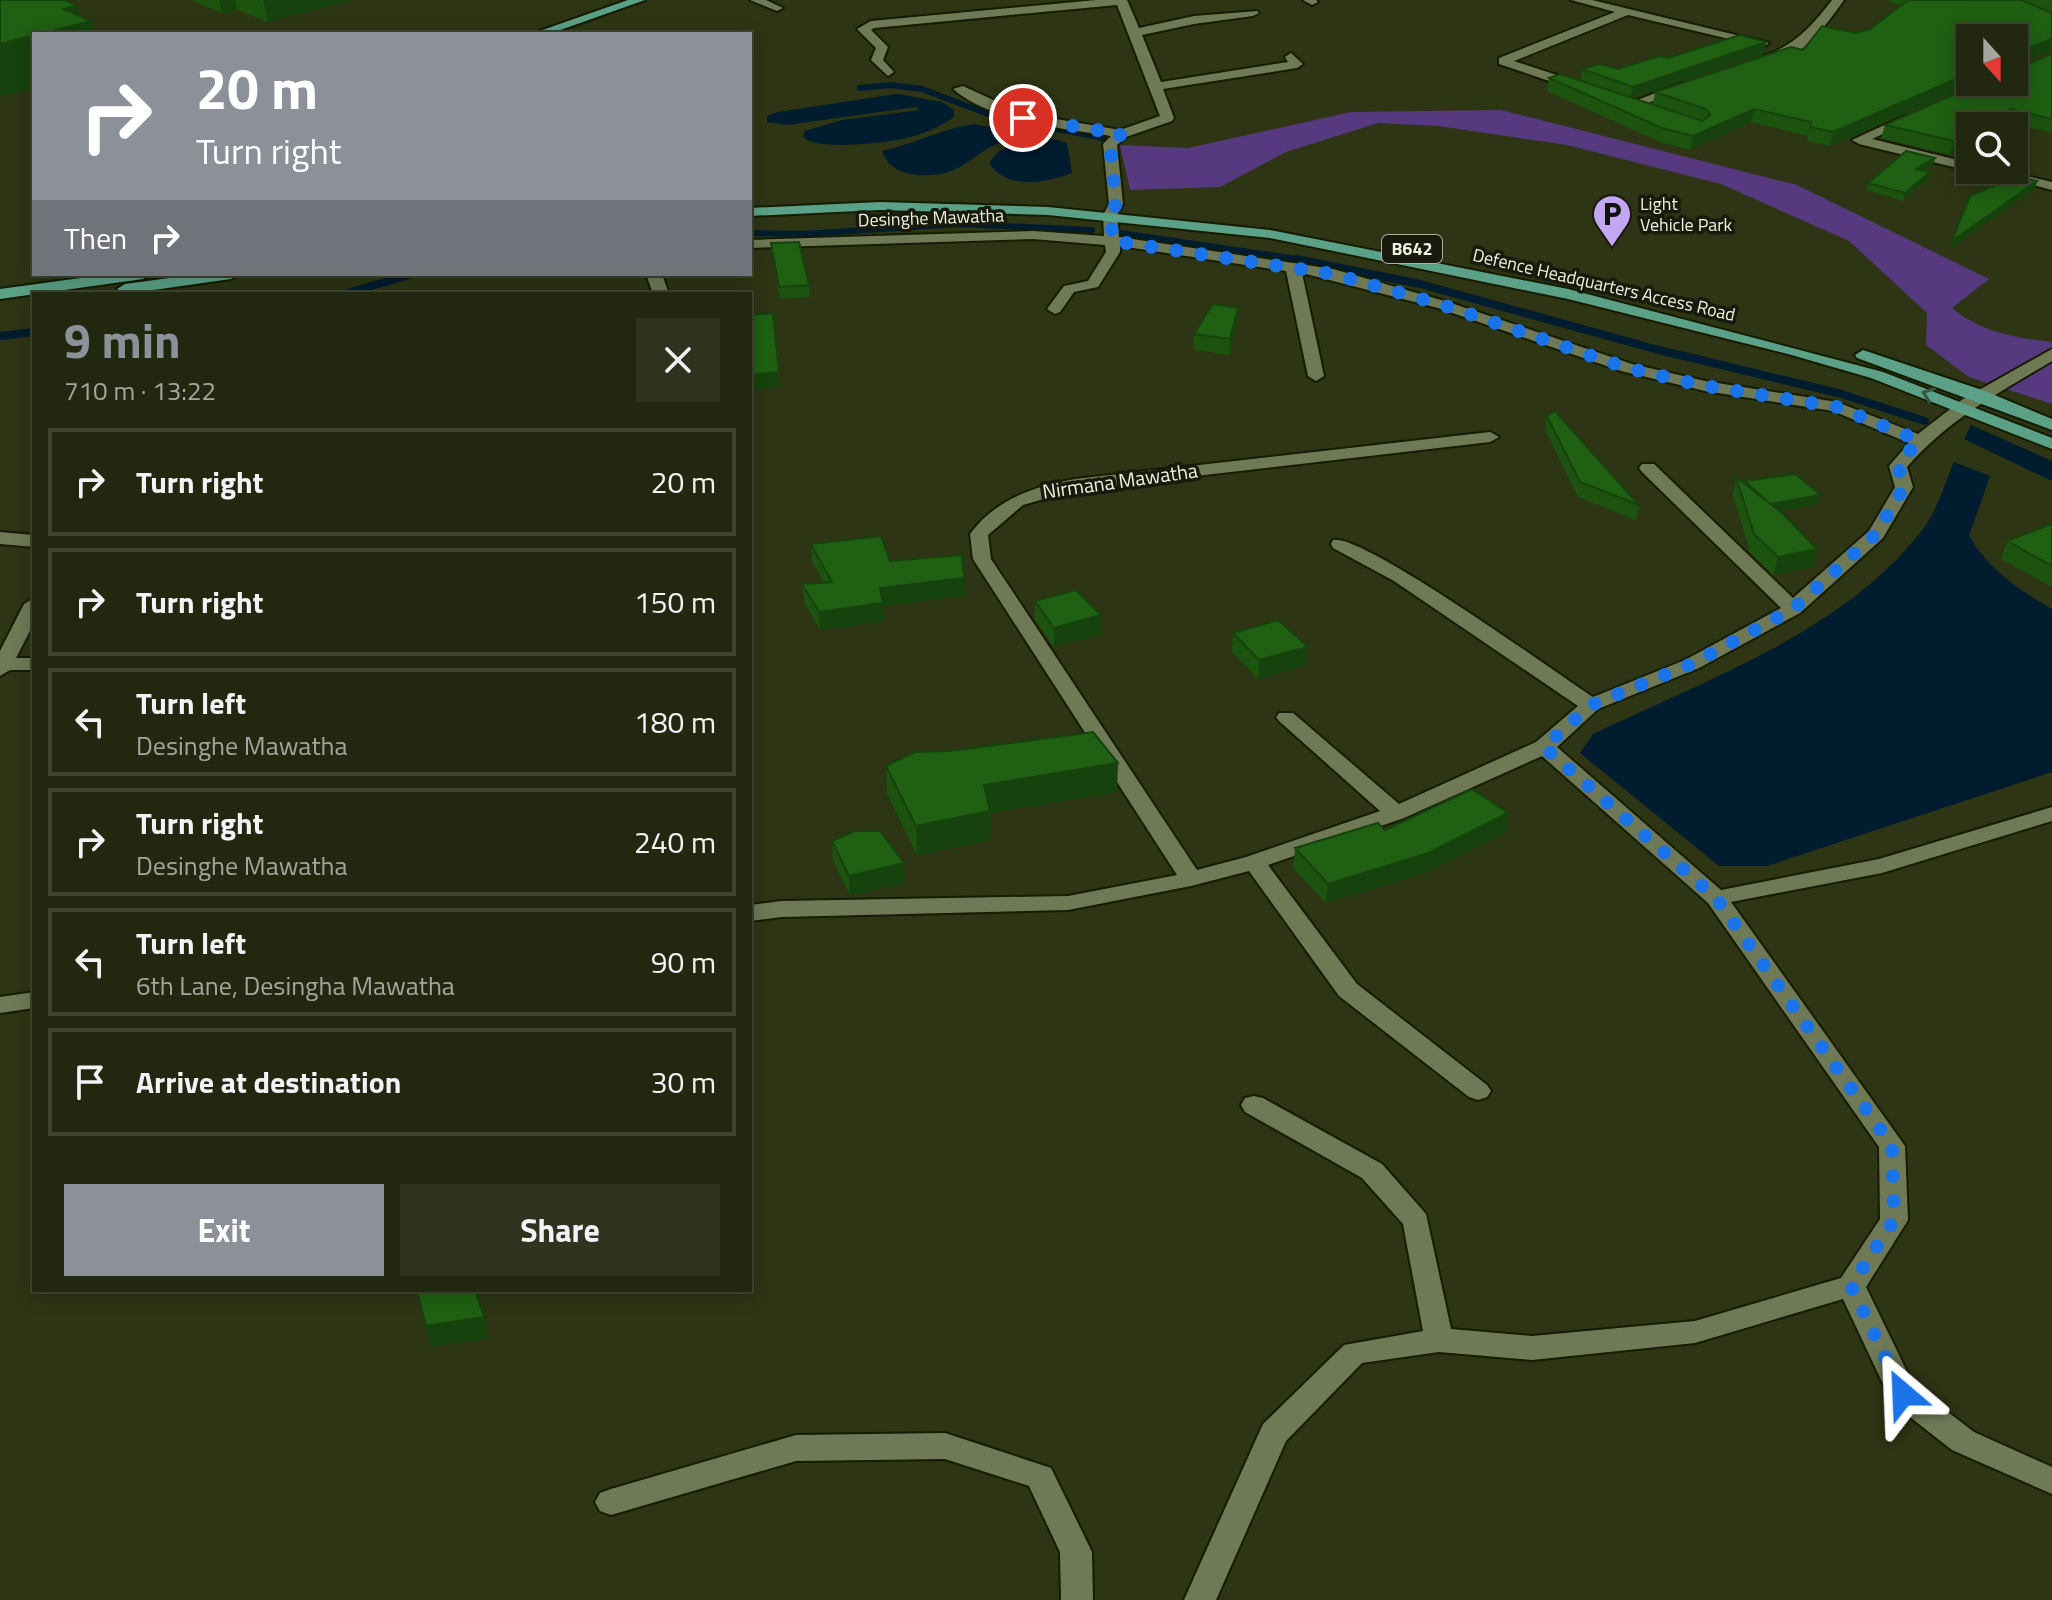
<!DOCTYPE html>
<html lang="en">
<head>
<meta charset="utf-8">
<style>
  :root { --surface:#22280f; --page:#2e341d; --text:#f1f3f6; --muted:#a2a69e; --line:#3f442f; --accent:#8c9099 }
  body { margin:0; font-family:"Titillium Web",sans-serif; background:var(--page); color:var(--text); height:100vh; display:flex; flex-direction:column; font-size:30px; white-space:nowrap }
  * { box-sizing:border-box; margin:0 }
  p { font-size:26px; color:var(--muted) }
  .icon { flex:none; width:44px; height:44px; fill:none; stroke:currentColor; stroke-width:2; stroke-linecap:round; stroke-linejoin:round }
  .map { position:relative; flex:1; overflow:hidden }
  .panel { position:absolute; left:32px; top:292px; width:720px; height:1000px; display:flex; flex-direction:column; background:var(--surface); border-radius:0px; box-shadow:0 4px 20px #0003,0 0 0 2px var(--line) }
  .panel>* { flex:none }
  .hud { position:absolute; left:32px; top:32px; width:720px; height:244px; border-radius:0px; box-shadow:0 4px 20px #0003,0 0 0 2px var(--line); background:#8c9099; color:#fff; overflow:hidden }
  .needle { width:52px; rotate:159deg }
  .buttons { position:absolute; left:1956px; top:24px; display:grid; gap:16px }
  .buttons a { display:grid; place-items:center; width:72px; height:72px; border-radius:0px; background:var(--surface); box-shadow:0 4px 20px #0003,0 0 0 2px var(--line); font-size:40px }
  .pin { position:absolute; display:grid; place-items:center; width:68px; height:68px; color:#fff; margin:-34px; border:4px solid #fff; border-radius:50%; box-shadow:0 2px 8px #0007 }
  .me { position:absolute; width:88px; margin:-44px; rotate:334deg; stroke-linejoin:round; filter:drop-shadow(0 0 6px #0008) }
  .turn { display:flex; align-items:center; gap:28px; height:168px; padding:0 32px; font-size:36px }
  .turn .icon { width:104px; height:104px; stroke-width:2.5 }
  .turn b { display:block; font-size:56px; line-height:68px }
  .then { display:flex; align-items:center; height:76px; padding:0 32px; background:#0003; gap:16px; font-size:30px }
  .round { display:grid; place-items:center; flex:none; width:84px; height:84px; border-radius:0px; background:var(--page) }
  .overview { display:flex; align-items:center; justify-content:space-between; height:136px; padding:0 32px }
  h1 { font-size:48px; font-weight:700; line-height:60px; color:var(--accent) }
  .button { display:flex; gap:16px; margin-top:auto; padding:16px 32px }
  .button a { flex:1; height:92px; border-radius:0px; background:var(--accent); color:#fff; font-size:32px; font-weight:700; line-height:92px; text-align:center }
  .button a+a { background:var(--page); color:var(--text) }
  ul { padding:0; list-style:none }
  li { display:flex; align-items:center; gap:24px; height:108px; margin:0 16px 12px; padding:0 16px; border:4px solid var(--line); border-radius:0px }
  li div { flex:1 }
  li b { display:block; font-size:30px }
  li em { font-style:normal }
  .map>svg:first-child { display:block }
  .green { fill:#573980 }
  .water { fill:#001c2f }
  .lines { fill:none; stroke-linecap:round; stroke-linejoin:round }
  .stream-far1 { stroke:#001c2f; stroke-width:6 }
  .stream { stroke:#001c2f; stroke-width:8 }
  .minor-casing { stroke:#151c00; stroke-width:4 }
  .primary-casing { stroke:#151c00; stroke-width:4 }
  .minor { fill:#6f7956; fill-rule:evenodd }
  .primary { fill:#5ba188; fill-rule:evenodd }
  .wall { fill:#1b530f }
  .shaded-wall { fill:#16430d }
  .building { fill:#1f6012; stroke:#16430d; stroke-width:2 }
  .oneway { stroke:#365744 }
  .route { stroke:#1a73e8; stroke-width:14; stroke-dasharray:0 25.2 }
  .labels { text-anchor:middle; stroke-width:7; stroke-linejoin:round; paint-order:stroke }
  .far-poi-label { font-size:18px; fill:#edf2df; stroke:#171a0c; text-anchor:start }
  .far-street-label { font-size:18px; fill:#edf2df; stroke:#171a0c }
  .shield { fill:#171a0c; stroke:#adb1a0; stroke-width:2 }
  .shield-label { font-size:18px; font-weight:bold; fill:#edf2df }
  .street-label { font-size:20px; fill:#edf2df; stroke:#171a0c }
</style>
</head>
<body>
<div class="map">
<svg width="2052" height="1600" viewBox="0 0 2052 1600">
  <rect width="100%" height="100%" fill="#2d3514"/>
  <path class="green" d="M 1501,110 L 1797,185 L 1989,279 L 1952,308 C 1981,332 2015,338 2052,342 L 2052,404 L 1969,377 L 1926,345 L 1927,313 L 1849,241 L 1721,184 L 1567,145 L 1438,126 L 1378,123 L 1286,152 L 1220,187 L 1130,190 L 1120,145 L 1188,148 L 1351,112 Z"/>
  <path class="water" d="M 897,94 L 942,102 L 954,110 L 954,117 C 939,128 920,135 902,139 C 881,143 817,151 803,137 L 805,131 L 842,120 L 920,110 L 916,107 L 787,125 L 767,122 L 767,116 L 778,112 Z
    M 975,124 C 1006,131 1037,133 1067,143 L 1072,173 C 1046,183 1006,190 989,163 L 999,151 L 1017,144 L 1012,140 C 984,143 968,168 945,173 C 921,178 890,176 882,151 C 914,144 943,128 975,124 Z
    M 1971,425 L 2052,461 L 2052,481 L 1964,439 Z
    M 1954,462 L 1990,476 L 1969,536 C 1988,569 2019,590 2052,609 L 2052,772 L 1767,866 L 1719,866 L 1580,753 L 1593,734 C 1705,680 1846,631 1923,529 C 1937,511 1945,483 1954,462 Z"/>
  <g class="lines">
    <path class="stream-far1" d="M 860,88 L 890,85 L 922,89 L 996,117 L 1103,138
      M 750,233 L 803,234 L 960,224 L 1092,230
      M 1120,233 L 1310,261"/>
    <path class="stream" d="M 1296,259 L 1420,284 L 1655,349 L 1838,393 L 1925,421
      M 344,294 L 413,274
      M 0,336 L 34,332"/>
    <defs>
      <path id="minor" d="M 750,0 L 766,0 L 783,8 L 777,11 Z
        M 1096,0 L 1127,0 L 1139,28 L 1194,16 L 1257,11 L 1259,13 L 1253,16 L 1194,24 L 1142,35 L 1161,82 L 1288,62 L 1285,57 L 1291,53 L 1303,64 L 1297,68 L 1163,89 L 1174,118 L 1172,121 L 1126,137 L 1117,145 L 1123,204 L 1117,215 L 1119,237 L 1333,269 L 1448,302 L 1632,364 L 1705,381 L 1837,402 L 1918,434 L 1963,399 L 2052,349 L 2052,361 C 2000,392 1947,420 1907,467 L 1913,487 L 1883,538 L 1800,613 L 1699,668 L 1598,709 L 1557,747 L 1721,890 L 1879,859 L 2052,807 L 2052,821 L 1882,873 L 1731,902 L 1905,1146 L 1908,1220 L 1866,1287 L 1914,1386 L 1974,1432 L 2052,1467 L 2052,1494 L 1952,1450 L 1892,1403 L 1843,1299 L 1695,1343 L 1532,1360 L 1439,1352 L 1362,1363 L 1286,1441 L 1216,1600 L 1184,1600 L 1263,1424 L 1344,1345 L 1423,1331 L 1403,1224 L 1362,1178 L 1245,1112 L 1241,1105 L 1245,1098 L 1254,1096 L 1263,1098 L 1382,1164 L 1426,1214 L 1451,1329 L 1532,1336 L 1695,1321 L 1841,1278 L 1880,1219 L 1879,1147 L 1708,903 L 1542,756 L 1404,818 L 1268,865 L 1357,984 L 1487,1085 L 1491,1091 L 1487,1097 L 1478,1100 L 1469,1097 L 1339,996 L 1249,871 L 1191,886 L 1068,910 L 782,917 L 750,921 L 750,905 L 782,901 L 1068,896 L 1177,875 L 973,559 L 970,534 C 996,499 1033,487 1075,479 L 1490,432 L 1499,437 L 1490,442 L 1075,490 L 1023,505 L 988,535 L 991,559 L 1197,870 L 1246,857 L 1380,811 L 1279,721 L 1276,717 L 1279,713 L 1293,713 L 1399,804 L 1536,742 L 1578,706 L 1394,581 L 1333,548 L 1331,544 L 1333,540 C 1363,533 1556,673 1593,697 L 1685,660 L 1781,608 L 1642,472 L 1639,468 L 1642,464 L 1654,464 L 1793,598 L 1869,531 L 1895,487 L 1889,466 L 1909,443 L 1833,411 L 1705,391 L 1621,371 L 1438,308 L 1302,273 L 1324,376 L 1316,381 L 1308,376 L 1286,271 L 1120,246 L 1120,252 L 1098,287 L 1074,292 L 1060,312 L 1055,314 L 1047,309 L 1064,286 L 1088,281 L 1106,252 L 1105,245 L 1033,239 L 750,248 L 750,240 L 1033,231 L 1104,236 L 1103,215 L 1109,204 L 1103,144 L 1111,136 C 1064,129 989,121 953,89 L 963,86 L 1004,105 L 1039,116 L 1120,130 L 1160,116 L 1117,5 L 874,28 L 871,30 L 888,47 L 883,60 L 894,72 L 888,76 L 871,60 L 876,48 L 857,29 L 871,21 Z
        M 1303,0 L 1316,0 L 1318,2 L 1312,5 Z
        M 1571,0 L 1592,0 L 1769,43 L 1763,47 L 1628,15 L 1514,61 L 1581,83 L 1581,89 L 1573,89 L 1499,64 L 1499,58 L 1615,12 Z
        M 1832,0 L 1844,0 C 1826,25 1799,65 1764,62 L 1764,56 C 1795,45 1812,26 1832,0 Z
        M 1682,83 L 1688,87 L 1686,90 L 1630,109 L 1624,105 Z
        M 1904,116 L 1916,119 L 1872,139 L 1970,163 L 1970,170 L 1974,170 L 1970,171 L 1859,144 L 1852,140 Z
        M 1977,170 L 2002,170 L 2052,182 L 2052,190 Z
        M 646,274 L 662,274 L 669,294 L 653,294 Z
        M 0,532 L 34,535 L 34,547 L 0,544 Z
        M 34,598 L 34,623 L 16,658 L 34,658 L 34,670 L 10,670 L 0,676 L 0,651 L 24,604 Z
        M 34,992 L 34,1008 L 0,1013 L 0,997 Z
        M 945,1433 L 1051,1468 L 1092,1552 L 1093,1600 L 1061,1600 L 1060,1552 L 1029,1486 L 945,1459 L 796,1461 L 611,1515 L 600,1511 L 595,1502 L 600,1493 L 611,1489 L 796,1435 Z"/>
      <path id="primary" d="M 628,0 L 645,0 L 549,34 L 531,34 Z
        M 880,202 L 1048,207 L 1270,230 L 1568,289 L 1883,372 L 2052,438 L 2052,449 L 1871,378 L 1788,354 L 1568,299 L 1270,238 L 1048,215 L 880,210 L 750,216 L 750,208 Z
        M 110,274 L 151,274 L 143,279 L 0,299 L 0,289 Z
        M 199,274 L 239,274 L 231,279 L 125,294 L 117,289 L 125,284 Z
        M 1863,350 L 1985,391 L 2052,419 L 2052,430 L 1857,358 L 1855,355 Z"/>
    </defs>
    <use href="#minor" class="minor-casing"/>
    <use href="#primary" class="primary-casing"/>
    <use href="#minor" class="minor"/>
    <use href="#primary" class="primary"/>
  </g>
  <path class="wall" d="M 191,0 L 352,0 L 268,22 L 237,10 L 222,13 Z
    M 1887,0 L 2052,0 L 2052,51 L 2051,50 L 2015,65 L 2015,67 L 2019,68 L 2052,54 L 2052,133 L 2008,122 L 1950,155 L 1881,138 L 1885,125 L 2014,82 L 2014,38 L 1970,82 L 1977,82 L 1830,146 L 1807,141 L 1808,136 L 1751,122 L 1690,150 L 1660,142 L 1547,91 L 1549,78 L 1581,81 L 1582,69 L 1618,69 L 1668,58 L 1766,42 L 1764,53 L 1631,98 L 1653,105 L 1655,92 L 1803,50 L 1870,29 L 1901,6 Z
    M 1935,158 L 1933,165 L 1924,170 L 1930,172 L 1928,179 L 1903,201 L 1866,190 L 1868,183 Z
    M 771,243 L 809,285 L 810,297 L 780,299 Z
    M 1238,308 L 1237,324 L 1229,355 L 1194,350 L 1194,334 Z
    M 1547,416 L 1639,505 L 1636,520 L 1578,497 L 1545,430 Z
    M 1736,477 L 1745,484 L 1745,481 L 1819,504 L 1779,511 L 1817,549 L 1813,567 L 1773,575 L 1750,552 L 1733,495 Z
    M 2052,524 L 2052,587 L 2001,559 L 2007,541 Z
    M 811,544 L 964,578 L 965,596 L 883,606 L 884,621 L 820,630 L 804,602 L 802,584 L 824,582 L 812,562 Z
    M 1035,601 L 1101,615 L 1101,634 L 1054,647 L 1035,620 Z
    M 1233,633 L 1306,666 L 1258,679 L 1232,652 Z
    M 886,766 L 1117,792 L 990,813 L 990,840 L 917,855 L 887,794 Z
    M 1385,830 L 1505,833 L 1425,873 L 1326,903 L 1293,868 L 1295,848 Z
    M 832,841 L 904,863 L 905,883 L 850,896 L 833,860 Z"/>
  <path class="shaded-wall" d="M 219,0 L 235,0 L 237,10 L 222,13 Z
    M 263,0 L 352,0 L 268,22 Z
    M 77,6 L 82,24 L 91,21 L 94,34 L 40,34 L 64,9 Z
    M 34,35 L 34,88 L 0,97 L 0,44 Z
    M 2052,39 L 2051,50 L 2014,66 L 2016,53 Z
    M 1766,42 L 1764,53 L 1631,98 L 1633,87 Z
    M 1970,73 L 1970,82 L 1977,82 L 1830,146 L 1833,132 Z
    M 1754,109 L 1751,122 L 1690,150 L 1693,136 Z
    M 2011,109 L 2008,122 L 2001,126 L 1981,126 Z
    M 1970,132 L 1970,144 L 1950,155 L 1954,141 Z
    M 1935,158 L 1933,165 L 1914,176 L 1916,169 Z
    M 1930,172 L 1928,179 L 1903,201 L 1905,193 Z
    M 2037,181 L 2035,189 L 1950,249 L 1952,241 Z
    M 1238,308 L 1237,324 L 1229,355 L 1230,339 Z
    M 779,372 L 780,386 L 750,390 L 750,375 Z
    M 1821,495 L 1819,504 L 1766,513 L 1768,504 Z
    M 1817,549 L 1813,567 L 1773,575 L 1778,557 Z
    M 964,578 L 965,596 L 883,606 L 884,621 L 820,630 L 819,612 L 880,588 Z
    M 1101,615 L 1101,634 L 1054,647 L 1054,628 Z
    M 1308,647 L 1306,666 L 1258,679 L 1259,660 Z
    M 1118,763 L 1117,792 L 990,813 L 990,840 L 917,855 L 916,826 L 984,785 Z
    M 1508,813 L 1505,833 L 1425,873 L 1326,903 L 1328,884 Z
    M 904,863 L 905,883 L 850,896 L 849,876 Z
    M 484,1317 L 489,1338 L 431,1347 L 426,1326 Z"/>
  <path class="building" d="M 0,0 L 65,0 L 77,6 L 64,9 L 91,21 L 40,34 L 34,34 L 34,35 L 0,44 Z
    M 1908,0 L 2021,0 L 2052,13 L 2052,39 L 2016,53 L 2015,67 L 2019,68 L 2052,54 L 2052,119 L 2011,109 L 1981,126 L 1970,126 L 1970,132 L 1954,141 L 1885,125 L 1982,82 L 2014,82 L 2014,38 L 1970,38 L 1970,73 L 1833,132 L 1810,127 L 1811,122 L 1754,109 L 1693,136 L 1662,128 L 1549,78 L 1560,74 L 1702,121 L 1710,115 L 1706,109 L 1655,92 L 1791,47 L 1803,50 L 1822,26 L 1856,33 L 1870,29 Z
    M 1740,35 L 1766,42 L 1633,87 L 1582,69 L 1600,64 L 1618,69 L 1659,56 L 1668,58 Z
    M 1906,151 L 1935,158 L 1916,169 L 1930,172 L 1905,193 L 1868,183 Z
    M 2018,176 L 2037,181 L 1952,241 L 1970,196 Z
    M 799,242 L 809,285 L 779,287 L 771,243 Z
    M 1213,304 L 1238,308 L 1230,339 L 1194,334 Z
    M 773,313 L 779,372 L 750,375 L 750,315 Z
    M 1555,411 L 1639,505 L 1580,482 L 1547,416 Z
    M 1795,474 L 1821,495 L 1770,504 L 1745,481 Z
    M 1736,477 L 1781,512 L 1817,549 L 1778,557 L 1754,534 Z
    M 2052,524 L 2052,566 L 2007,541 Z
    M 881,536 L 890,561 L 962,555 L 964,578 L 880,588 L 883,603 L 819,612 L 802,584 L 832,582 L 811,544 Z
    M 1076,590 L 1101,615 L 1054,628 L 1035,601 Z
    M 1278,620 L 1308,647 L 1259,660 L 1233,633 Z
    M 1093,732 L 1118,763 L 984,785 L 990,811 L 916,826 L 886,766 L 915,752 L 950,751 Z
    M 1472,789 L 1508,813 L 1428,853 L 1328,884 L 1295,848 L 1378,823 L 1385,830 Z
    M 855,831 L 880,831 L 904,863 L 849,876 L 832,841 Z
    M 417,1290 L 475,1290 L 484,1317 L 426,1326 Z"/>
  <defs><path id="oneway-chevron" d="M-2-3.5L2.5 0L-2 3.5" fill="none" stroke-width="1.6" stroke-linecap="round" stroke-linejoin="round" transform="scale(2)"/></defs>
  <use class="oneway" href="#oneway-chevron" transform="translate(1928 394) rotate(-160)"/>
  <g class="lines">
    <path class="route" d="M 1023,118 L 1121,134 L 1110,144 L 1116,204 L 1110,215 L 1113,241 L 1333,274 L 1443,305 L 1627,368 L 1705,386 L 1837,407 L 1918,440 L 1898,466 L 1904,487 L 1876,534 L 1793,609 L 1692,664 L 1591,705 L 1544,747 L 1716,898 L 1892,1146 L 1894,1220 L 1851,1286 L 1903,1394"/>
  </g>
  <defs>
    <symbol id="parking-pin" viewBox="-11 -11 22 30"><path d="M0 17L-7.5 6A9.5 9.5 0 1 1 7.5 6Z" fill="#c3a7f2" stroke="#171a0c"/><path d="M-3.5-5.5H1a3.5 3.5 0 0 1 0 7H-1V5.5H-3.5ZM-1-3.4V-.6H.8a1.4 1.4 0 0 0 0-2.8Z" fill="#111"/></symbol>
  </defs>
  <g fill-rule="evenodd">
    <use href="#parking-pin" x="1590" y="192" width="44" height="60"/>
  </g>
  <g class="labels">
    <g class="far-poi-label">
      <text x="1640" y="210">Light<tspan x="1640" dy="21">Vehicle Park</tspan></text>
    </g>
    <g class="far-street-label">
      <text transform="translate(931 218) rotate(-2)" y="6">Desinghe Mawatha</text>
      <text transform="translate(1604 285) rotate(13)" y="6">Defence Headquarters Access Road</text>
    </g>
    <rect class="shield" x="1382" y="235" width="60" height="28" rx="6"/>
    <g class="shield-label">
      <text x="1412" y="255">B642</text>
    </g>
    <g class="street-label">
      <text transform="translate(1120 481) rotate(-8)" y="7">Nirmana Mawatha</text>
    </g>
  </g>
</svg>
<div class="buttons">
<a><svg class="needle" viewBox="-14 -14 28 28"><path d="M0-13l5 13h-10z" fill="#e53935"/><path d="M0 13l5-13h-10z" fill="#a2a69e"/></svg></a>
<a><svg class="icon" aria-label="search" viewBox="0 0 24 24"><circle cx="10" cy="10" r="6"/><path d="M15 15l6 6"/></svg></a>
</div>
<div class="pin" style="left:1023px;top:118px;background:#d93025"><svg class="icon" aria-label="arrive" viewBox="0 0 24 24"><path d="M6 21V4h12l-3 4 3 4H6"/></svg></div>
<svg class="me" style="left:1903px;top:1394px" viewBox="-20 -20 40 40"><path d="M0-17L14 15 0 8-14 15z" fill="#1a73e8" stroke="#fff" stroke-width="4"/></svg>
<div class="hud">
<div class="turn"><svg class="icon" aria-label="right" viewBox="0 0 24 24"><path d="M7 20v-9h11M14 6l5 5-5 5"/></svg><div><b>20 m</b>Turn right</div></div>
<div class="then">Then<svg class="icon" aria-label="right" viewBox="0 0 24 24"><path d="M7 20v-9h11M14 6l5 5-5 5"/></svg></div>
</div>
<section class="panel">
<div class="overview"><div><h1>9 min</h1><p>710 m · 13:22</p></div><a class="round"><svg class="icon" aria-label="close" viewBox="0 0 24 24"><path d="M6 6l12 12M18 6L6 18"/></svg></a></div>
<ul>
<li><svg class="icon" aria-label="right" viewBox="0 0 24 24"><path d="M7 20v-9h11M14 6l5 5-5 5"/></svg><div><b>Turn right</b></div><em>20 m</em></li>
<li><svg class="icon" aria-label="right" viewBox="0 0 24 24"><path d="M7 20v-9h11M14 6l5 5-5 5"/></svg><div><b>Turn right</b></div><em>150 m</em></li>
<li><svg class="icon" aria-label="left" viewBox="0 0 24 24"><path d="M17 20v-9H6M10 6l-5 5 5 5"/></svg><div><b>Turn left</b><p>Desinghe Mawatha</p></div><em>180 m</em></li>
<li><svg class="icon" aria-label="right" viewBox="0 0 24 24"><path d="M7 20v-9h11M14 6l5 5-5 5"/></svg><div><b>Turn right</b><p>Desinghe Mawatha</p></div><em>240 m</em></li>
<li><svg class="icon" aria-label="left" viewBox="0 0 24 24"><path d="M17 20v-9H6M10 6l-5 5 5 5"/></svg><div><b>Turn left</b><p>6th Lane, Desingha Mawatha</p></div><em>90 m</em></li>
<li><svg class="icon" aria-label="arrive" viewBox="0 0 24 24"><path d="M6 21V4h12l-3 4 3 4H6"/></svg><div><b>Arrive at destination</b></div><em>30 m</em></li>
</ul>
<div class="button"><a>Exit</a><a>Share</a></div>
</section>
</div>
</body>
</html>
